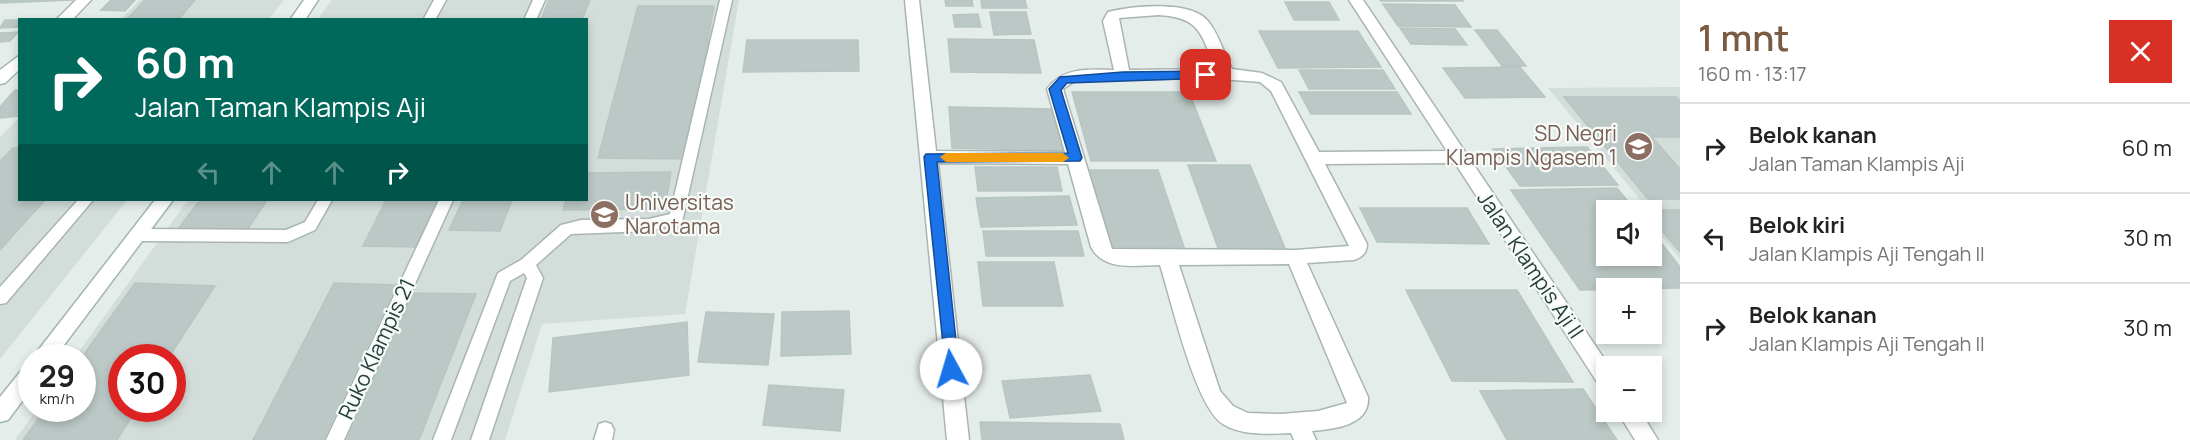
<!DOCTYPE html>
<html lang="id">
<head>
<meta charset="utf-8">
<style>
  :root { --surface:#fff; --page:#f6f6f6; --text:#222; --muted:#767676; --line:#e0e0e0; --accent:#7b5b42 }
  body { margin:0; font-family:Manrope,sans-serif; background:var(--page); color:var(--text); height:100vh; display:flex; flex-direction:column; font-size:22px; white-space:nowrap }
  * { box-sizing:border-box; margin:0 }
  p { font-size:20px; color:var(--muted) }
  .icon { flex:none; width:33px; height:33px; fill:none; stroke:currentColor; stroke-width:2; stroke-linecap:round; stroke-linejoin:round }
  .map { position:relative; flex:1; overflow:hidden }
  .drawer { display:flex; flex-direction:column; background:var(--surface); width:510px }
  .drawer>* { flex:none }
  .hud { position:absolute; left:18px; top:18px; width:570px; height:183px; border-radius:0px; box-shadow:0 3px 9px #0003; background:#00695c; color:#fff; overflow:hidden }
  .buttons { position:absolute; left:1596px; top:200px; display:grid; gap:12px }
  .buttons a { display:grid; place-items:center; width:66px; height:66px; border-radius:0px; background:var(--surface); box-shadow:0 3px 9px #0003; font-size:30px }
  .speed { position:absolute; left:18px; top:344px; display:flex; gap:12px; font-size:30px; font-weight:700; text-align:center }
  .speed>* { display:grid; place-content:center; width:78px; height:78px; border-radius:50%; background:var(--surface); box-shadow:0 3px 9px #0003; line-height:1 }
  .speed small { font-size:15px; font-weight:400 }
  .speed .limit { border:9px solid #d22; background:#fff; color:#111 }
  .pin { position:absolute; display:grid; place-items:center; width:51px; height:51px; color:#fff; margin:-26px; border-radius:12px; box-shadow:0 3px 9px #0006 }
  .me { position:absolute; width:66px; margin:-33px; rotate:354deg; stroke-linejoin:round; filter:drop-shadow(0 0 4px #0008) }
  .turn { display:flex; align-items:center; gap:21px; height:126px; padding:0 18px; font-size:27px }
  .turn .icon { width:78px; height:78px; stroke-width:2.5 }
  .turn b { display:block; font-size:42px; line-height:51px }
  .lanes { display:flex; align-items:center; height:57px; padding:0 18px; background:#0003; justify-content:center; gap:30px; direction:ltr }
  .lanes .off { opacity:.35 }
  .round { display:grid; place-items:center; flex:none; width:63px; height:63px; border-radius:0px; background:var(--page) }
  .headline { display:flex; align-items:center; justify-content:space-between; height:102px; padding:0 18px }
  h1 { font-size:36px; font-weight:600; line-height:45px; color:var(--accent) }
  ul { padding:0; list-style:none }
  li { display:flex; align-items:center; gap:18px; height:90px; padding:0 18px; border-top:2px solid var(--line) }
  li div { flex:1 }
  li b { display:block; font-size:22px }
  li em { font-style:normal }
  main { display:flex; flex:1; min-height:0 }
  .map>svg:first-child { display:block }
  .built { fill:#d3ddda; fill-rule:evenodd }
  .building { fill:#bbc8c5; stroke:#b8c6c3; stroke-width:1.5 }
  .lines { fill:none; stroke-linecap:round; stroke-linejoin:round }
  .lane-casing { stroke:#a8b5b3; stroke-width:3 }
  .street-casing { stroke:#a8b5b3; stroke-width:3 }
  .secondary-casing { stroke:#a1b5b2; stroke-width:3 }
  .lane { fill:#fff; fill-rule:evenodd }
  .street { fill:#fff; fill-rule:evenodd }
  .secondary { fill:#fff; fill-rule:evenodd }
  .route { fill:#1a73e8; stroke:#114b97; stroke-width:1.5 }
  .slow { fill:#f59e0b }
  .labels { text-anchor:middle; stroke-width:4.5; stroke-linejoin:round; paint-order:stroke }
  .education-label { font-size:21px; fill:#785e54; stroke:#f6faf8; text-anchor:end }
  .street-label { font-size:21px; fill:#263e3c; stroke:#f6faf8 }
</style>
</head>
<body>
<main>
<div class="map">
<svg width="1680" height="440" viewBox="0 0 1680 440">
  <rect width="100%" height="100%" fill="#e5edeb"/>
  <path class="built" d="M 140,0 L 284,0 L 269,19 L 120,20 Z
    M 332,0 L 739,0 L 685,314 L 542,324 L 505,440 L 15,440 L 38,408 L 82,408 L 82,357 L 75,357 L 188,200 L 586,200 L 586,20 L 318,19 ZM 122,357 L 172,357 L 172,408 L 122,408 Z
    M 1680,87 L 1680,259 L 1652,224 L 1652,210 L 1640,210 L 1635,204 L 1643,203 L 1548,88 Z
    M 19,118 L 20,200 L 127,200 L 0,359 L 0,137 Z"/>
  <path class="building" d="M 0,0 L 73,0 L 0,3 Z
    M 111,0 L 135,0 L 125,11 L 101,10 Z
    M 145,0 L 195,0 L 178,20 L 126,20 Z
    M 549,0 L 590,0 L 582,20 L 541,20 Z
    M 945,0 L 972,0 L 973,6 L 946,6 Z
    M 981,0 L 1025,0 L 1027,8 L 982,8 Z
    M 1380,0 L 1462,0 L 1463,1 L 1381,1 Z
    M 1285,2 L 1329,2 L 1339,20 L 1294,20 Z
    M 1383,4 L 1455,5 L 1471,27 L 1398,26 Z
    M 638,6 L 714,6 L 687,159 L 598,158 Z
    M 990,12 L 1026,12 L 1031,34 L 994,35 Z
    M 978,14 L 981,27 L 955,27 L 953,15 Z
    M 5,20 L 20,20 L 20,27 L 0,28 Z
    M 1400,28 L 1455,29 L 1467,45 L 1411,44 Z
    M 1475,30 L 1497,30 L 1526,66 L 1502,66 Z
    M 1259,31 L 1358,31 L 1381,67 L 1278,68 Z
    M 18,32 L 10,41 L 0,42 L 0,33 Z
    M 948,39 L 1034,40 L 1041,73 L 951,72 Z
    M 747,40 L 858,40 L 859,71 L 743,72 Z
    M 1520,67 L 1545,97 L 1465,98 L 1443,68 Z
    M 1299,70 L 1383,70 L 1395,89 L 1309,89 Z
    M 15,90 L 20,90 L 20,116 L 0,118 L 0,107 Z
    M 1072,92 L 1189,92 L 1216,161 L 1091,161 Z
    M 1299,92 L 1397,92 L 1411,114 L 1311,114 Z
    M 1564,97 L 1676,97 L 1680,101 L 1680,137 L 1652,137 L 1680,169 L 1680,199 L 1648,199 Z
    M 949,107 L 1058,109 L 1066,151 L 952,148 Z
    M 1587,147 L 1618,185 L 1520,186 L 1493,149 Z
    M 13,148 L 20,148 L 20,200 L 45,200 L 0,250 L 0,161 Z
    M 1188,165 L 1250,165 L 1285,248 L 1218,248 Z
    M 975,167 L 1057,167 L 1062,191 L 978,191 Z
    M 1090,170 L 1158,170 L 1185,250 L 1111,250 Z
    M 671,172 L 665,209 L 563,210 L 566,200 L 586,200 L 586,173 Z
    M 1617,188 L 1635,210 L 1606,210 L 1606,229 L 1538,230 L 1511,190 Z
    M 1069,196 L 1077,225 L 981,227 L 976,198 Z
    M 200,200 L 267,200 L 246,232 L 178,229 Z
    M 386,200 L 442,200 L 420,247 L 363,246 Z
    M 463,200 L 512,200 L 500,231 L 449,230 Z
    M 1360,208 L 1467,208 L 1489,244 L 1377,242 Z
    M 1652,210 L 1680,210 L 1680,252 L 1652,219 Z
    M 1606,229 L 1606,255 L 1652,255 L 1652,231 L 1680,267 L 1680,288 L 1580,290 L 1538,230 Z
    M 983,231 L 1078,231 L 1084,256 L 986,256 Z
    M 978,262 L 1054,262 L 1063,306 L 983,306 Z
    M 135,283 L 215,286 L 169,357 L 122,357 L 122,408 L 137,408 L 117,440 L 23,440 L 46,408 L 82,408 L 82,357 Z
    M 334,283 L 396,285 L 323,440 L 253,440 Z
    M 1406,290 L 1517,290 L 1573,382 L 1452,381 Z
    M 413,293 L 476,294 L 419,440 L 347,440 Z
    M 849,311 L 851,354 L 781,356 L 782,312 Z
    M 706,312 L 774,314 L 768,365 L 698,362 Z
    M 687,322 L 689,375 L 549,392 L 553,338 Z
    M 1090,375 L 1101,411 L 1010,418 L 1002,381 Z
    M 769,385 L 844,390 L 840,431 L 763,425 Z
    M 1583,389 L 1617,440 L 1507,440 L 1480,391 Z
    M 980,422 L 1120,424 L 1124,440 L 982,440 Z"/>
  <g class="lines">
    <defs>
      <path id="lane" d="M 434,0 L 446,0 L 435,20 L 423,20 Z
        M 533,0 L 545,0 L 536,20 L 524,20 Z
        M 720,0 L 732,0 L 682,222 L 649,231 L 571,234 L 536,265 L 543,278 L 489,440 L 471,440 L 527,278 L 524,273 L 510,281 L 451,440 L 433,440 L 498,273 L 521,260 L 561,225 L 581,220 L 649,219 L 670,214 Z
        M 78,200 L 93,200 L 6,303 L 0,304 L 0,287 Z
        M 318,200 L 332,200 L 315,230 L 288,242 L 139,241 L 134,239 L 131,235 L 134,231 L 139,229 L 286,230 L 305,222 Z
        M 439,200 L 453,200 L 344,440 L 326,440 Z
        M 605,422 L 611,424 L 614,430 L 612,440 L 594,440 L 599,424 Z"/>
      <path id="street" d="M 76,0 L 91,0 L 72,20 L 56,20 Z
        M 905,0 L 919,0 L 936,151 L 1065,152 L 1047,89 C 1062,67 1090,69 1114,70 L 1103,21 L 1108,12 C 1131,6 1189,0 1207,20 C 1218,32 1224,54 1232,69 L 1262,73 L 1281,82 L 1319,152 L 1447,151 L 1349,0 L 1363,0 L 1609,366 L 1606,366 L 1606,388 L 1599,385 L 1455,163 L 1325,164 L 1367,244 C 1367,253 1362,257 1354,260 L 1307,263 L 1368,397 C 1370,425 1335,429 1312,431 L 1316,440 L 1294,440 L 1291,433 C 1269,434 1242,436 1223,424 C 1195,407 1171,299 1160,265 C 1136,265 1104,272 1091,247 L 1068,164 L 938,163 L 969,440 L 947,440 ZM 1159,15 C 1202,18 1200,34 1216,69 L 1129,70 L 1119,18 ZM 1208,78 L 1260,82 L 1271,91 L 1349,246 L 1295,250 L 1112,249 L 1063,89 L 1073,82 L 1086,80 ZM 1289,264 L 1347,403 L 1318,411 L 1281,414 L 1248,413 L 1233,406 L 1220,391 L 1179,265 Z
        M 20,55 L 20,69 L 5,83 L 0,84 L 0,70 Z
        M 1617,411 L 1640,411 L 1658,440 L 1635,440 Z"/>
      <path id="secondary" d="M 304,0 L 318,0 L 305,20 L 290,20 Z
        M 155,200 L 173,200 L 55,357 L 33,357 Z
        M 32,363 L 32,388 L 8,420 L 0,422 L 0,397 L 25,366 Z"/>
    </defs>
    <use href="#lane" class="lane-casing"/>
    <use href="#street" class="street-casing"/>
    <use href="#secondary" class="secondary-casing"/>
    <use href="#lane" class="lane"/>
    <use href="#street" class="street"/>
    <use href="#secondary" class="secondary"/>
  </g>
  <path class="route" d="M 1206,71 L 1210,73 L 1210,78 L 1067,83 L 1061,90 L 1082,158 L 1080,161 L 937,162 L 959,369 L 957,374 L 946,374 L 924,157 L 926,154 L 1068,153 L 1049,89 L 1060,77 L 1123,72 Z"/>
  <path class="slow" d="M 946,153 L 1063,153 L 1069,158 L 1063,162 L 946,162 L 940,157 Z"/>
  <defs>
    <symbol id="school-disc" viewBox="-11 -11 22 22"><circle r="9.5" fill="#8d6e63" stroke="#f6faf8"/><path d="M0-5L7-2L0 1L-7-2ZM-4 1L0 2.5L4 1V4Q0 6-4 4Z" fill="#fff"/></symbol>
    <symbol id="university-disc" viewBox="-11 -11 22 22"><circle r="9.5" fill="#8d6e63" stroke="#f6faf8"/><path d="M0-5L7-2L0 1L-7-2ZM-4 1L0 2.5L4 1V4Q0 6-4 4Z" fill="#fff"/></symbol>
  </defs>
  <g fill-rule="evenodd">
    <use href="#school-disc" x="1622" y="130" width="33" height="33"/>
    <use href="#university-disc" x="588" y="198" width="33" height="33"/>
  </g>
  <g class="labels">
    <g class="education-label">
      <text x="1617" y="141">SD Negri<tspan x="1617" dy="24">Klampis Ngasem 1</tspan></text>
      <text x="625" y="210" text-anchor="start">Universitas<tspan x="625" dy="24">Narotama</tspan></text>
    </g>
    <g class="street-label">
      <text transform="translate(1530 265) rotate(56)" y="7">Jalan Klampis Aji II</text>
      <text transform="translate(377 349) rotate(-65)" y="7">Ruko Klampis 21</text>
    </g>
  </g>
</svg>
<div class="buttons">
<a><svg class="icon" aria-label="sound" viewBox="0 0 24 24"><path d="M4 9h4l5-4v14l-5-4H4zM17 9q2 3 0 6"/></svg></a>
<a>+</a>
<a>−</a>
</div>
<div class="speed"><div>29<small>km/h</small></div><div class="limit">30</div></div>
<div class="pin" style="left:1206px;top:75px;background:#d93025"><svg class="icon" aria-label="arrive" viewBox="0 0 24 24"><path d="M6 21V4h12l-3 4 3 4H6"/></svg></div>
<svg class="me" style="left:951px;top:369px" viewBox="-20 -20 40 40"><circle r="19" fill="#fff"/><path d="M0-13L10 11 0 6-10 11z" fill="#1a73e8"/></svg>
<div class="hud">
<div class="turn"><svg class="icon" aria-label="right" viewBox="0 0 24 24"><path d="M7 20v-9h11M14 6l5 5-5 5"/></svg><div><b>60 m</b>Jalan Taman Klampis Aji</div></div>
<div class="lanes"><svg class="icon off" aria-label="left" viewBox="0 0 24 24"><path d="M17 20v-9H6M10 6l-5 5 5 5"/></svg><svg class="icon off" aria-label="ahead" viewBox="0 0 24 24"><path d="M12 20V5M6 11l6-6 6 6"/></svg><svg class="icon off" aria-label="ahead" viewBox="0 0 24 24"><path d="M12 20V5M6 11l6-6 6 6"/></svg><svg class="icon" aria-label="right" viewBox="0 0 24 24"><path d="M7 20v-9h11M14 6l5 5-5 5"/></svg></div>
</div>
</div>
<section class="drawer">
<div class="headline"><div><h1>1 mnt</h1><p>160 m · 13:17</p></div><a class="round" style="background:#d93025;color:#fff"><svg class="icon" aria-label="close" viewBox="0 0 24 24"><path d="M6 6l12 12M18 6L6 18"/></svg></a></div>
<ul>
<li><svg class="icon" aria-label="right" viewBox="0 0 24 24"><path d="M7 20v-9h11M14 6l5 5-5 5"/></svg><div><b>Belok kanan</b><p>Jalan Taman Klampis Aji</p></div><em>60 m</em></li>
<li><svg class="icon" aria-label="left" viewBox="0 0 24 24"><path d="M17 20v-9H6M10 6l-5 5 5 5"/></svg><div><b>Belok kiri</b><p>Jalan Klampis Aji Tengah II</p></div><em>30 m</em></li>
<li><svg class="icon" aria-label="right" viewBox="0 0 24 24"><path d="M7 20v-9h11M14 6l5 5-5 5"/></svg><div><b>Belok kanan</b><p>Jalan Klampis Aji Tengah II</p></div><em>30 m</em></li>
</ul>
</section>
</main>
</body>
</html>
